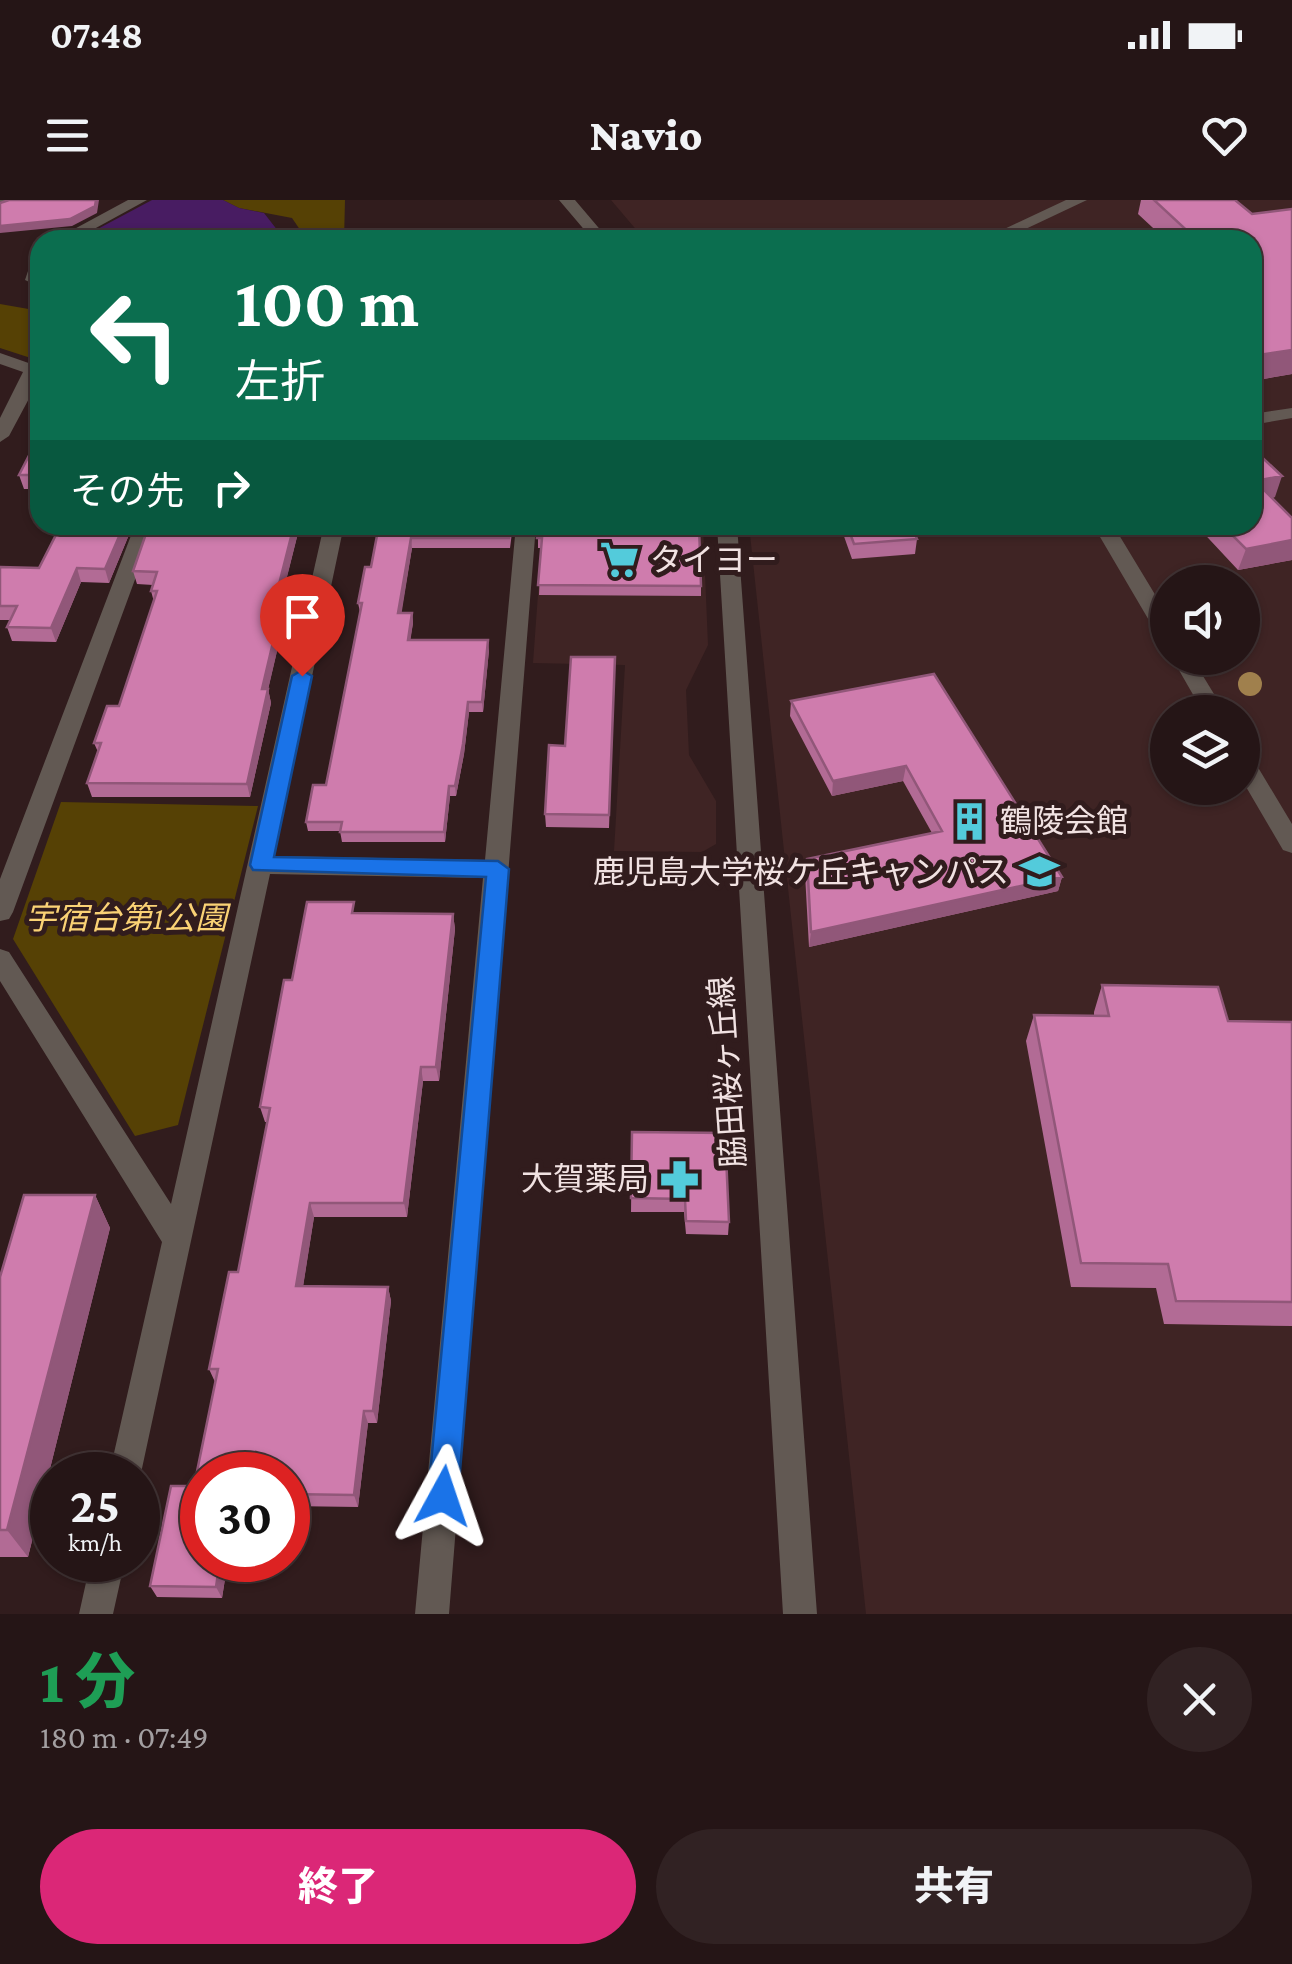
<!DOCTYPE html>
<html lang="ja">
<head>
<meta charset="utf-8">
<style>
  :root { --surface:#251516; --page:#312223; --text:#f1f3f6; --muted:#a39fa1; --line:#423435; --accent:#db2777 }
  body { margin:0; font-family:"Crimson Pro","Noto Sans JP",serif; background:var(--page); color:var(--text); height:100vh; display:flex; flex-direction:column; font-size:38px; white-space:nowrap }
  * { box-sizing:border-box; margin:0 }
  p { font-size:32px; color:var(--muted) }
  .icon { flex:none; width:55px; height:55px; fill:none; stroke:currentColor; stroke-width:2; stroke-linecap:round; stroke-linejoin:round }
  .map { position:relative; height:1414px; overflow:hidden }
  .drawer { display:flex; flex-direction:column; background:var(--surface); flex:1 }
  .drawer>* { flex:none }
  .guide { position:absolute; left:30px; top:30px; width:1232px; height:305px; border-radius:30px; box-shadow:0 2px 8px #0004,0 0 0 2px var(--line); background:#0b6e4f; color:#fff; overflow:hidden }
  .controls { position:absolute; left:1150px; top:365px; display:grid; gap:20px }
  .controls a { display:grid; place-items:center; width:110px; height:110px; border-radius:50%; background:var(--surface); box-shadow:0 2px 8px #0004,0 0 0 2px var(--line); font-size:50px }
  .speed { position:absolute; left:30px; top:1252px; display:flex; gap:20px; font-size:50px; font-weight:700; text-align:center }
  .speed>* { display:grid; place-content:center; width:130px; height:130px; border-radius:50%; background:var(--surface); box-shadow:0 2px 8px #0004,0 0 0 2px var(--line); line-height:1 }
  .speed small { font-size:25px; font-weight:400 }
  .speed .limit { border:15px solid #d22; background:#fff; color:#111 }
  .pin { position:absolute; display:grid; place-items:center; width:85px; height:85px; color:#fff; margin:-102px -42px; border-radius:50% 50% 50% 0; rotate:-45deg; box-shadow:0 0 10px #0007 }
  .pin .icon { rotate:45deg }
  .me { position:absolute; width:110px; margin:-55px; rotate:5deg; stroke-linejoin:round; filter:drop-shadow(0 0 8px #0008) }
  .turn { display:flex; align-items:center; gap:35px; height:210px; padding:0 40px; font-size:45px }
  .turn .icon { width:130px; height:130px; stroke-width:2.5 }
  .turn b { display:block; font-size:70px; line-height:85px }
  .then { display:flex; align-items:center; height:95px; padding:0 40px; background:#0003; gap:20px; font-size:38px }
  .round { display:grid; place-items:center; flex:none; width:105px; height:105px; border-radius:52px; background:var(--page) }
  .overview { display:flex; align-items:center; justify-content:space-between; height:170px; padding:0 40px }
  h1 { font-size:60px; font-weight:800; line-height:75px; color:#1e9e55 }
  .action { display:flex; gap:20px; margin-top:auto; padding:20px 40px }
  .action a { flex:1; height:115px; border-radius:60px; background:var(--accent); color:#fff; font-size:40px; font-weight:800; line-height:115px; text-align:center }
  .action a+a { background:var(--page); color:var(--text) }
  .status { display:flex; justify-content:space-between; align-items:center; height:70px; padding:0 50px; background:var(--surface); direction:ltr }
  .status svg { height:28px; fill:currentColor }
  header { display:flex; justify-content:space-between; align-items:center; height:130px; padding:0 40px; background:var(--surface); font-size:45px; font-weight:800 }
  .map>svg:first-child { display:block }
  .built { fill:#3f2424; fill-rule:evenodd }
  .green { fill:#564105 }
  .water { fill:#481c62 }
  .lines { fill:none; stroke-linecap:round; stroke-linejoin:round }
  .minor { fill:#625953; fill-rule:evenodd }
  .tree { fill:#a0804d }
  .wall { fill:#b26b95 }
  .shaded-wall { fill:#915779 }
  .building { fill:#cf7cad; stroke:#915779; stroke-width:2.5 }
  .route { fill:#1a73e8; stroke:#114b97; stroke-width:2.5 }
  .labels { text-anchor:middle; stroke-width:10; stroke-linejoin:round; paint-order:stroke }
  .poi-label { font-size:32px; fill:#f1e2e2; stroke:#311c1d; text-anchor:start }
  .park-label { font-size:32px; font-style:italic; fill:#fad275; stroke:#311c1d }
  .street-label { font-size:32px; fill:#f1e2e2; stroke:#311c1d }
</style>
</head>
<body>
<div class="status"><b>07:48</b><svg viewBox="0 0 49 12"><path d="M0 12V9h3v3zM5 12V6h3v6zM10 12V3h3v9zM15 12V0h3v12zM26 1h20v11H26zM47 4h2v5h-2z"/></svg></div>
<header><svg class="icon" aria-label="menu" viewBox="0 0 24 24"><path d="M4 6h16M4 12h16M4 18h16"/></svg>Navio<svg class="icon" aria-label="heart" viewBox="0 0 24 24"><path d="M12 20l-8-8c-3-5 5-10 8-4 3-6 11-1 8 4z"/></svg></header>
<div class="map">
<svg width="1292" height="1414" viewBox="0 0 1292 1414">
  <rect width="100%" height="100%" fill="#311c1d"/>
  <path class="built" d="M 611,0 L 1292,0 L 1292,1414 L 866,1414 L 749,325 L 1252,325 L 1252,40 L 645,40 ZM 1168,382 L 1242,382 L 1242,458 L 1168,458 ZM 1168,512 L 1242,512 L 1242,588 L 1168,588 Z
    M 543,325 L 703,325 L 708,445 L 686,490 L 689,555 L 716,601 L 716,644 L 702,652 L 614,651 L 625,465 L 533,463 Z"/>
  <path class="green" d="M 223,0 L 345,0 L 344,40 L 307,40 L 292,18 L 239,8 Z
    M 0,104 L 40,111 L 40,161 L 0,148 Z
    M 61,602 L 258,606 L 178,925 L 135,936 L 13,739 Z"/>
  <path class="water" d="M 152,0 L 223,0 L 239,8 L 264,13 L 285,40 L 77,40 Z"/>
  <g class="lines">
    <path class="minor" d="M 0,0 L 22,0 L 0,6 Z
      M 128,0 L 147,0 L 74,40 L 54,40 Z
      M 559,0 L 575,0 L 609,40 L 593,40 Z
      M 1066,0 L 1087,0 L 1002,40 L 981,40 Z
      M 40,54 L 40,87 L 25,80 L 32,59 Z
      M 0,153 L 40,167 L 40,178 L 9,236 L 0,242 L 0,218 L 23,172 L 0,164 Z
      M 1292,208 L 1292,218 L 1252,225 L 1252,214 Z
      M 135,325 L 155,325 L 13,712 L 9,719 L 0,721 L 0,679 Z
      M 324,325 L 344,325 L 274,656 L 485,660 L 516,325 L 536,325 L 449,1414 L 415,1414 L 483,678 L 270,674 L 138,1287 L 138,1275 L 109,1275 L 162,1042 L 0,781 L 0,749 L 9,752 L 171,1004 Z
      M 717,325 L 737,325 L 817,1414 L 783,1414 Z
      M 1093,325 L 1113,325 L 1168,416 L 1168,441 L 1157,434 Z
      M 1172,458 L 1192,458 L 1225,512 L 1203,512 Z
      M 1242,552 L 1250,554 L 1292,624 L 1292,653 L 1283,650 L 1242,580 Z
      M 91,1360 L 125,1360 L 113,1414 L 79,1414 Z"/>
  </g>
  <circle class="tree" cx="1250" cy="484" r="12"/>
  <path class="wall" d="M 1141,0 L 1235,0 L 1252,14 L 1292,9 L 1292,174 L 1252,181 L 1252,40 L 1166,40 L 1138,14 Z
    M 40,234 L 40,289 L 24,289 L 19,275 Z
    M 1252,248 L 1275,297 L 1272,298 L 1292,318 L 1292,360 L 1238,370 L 1196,325 L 1252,325 Z
    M 61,325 L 133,325 L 109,383 L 81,382 L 56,442 L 12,441 L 7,427 L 10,420 L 0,420 L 0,367 L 39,368 Z
    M 149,325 L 300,325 L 280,404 L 285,417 L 268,489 L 271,503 L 250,597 L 92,597 L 87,583 L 98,552 L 94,543 L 119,506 L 154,402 L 151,391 L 153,385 L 137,384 L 133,371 Z
    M 379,325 L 513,325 L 510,348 L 412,348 L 401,413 L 412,413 L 413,423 L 410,440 L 489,450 L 483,512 L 469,512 L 464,554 L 456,596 L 450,596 L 445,642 L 342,642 L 340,631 L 308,631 L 306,622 L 326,585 L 360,412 L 358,403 L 371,367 Z
    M 538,325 L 701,386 L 701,396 L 539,395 L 541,348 L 538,348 Z
    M 840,325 L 911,325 L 917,339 L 915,354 L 852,359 Z
    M 615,470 L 609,628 L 546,627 L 545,614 Z
    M 934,474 L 1062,677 L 1058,691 L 809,747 L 805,674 L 807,659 L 932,633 L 903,581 L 832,596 L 790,516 L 791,501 Z
    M 356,713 L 453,714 L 455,729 L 439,881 L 423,881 L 407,1017 L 314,1017 L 303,1086 L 388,1087 L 391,1101 L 377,1223 L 368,1223 L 358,1307 L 288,1306 L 288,1275 L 202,1275 L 202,1360 L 228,1360 L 222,1398 L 157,1397 L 150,1386 L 194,1286 L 215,1182 L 209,1169 L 238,1072 L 268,922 L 265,922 L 260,907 L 292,780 Z
    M 1102,785 L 1228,821 L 1292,822 L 1292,1126 L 1164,1124 L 1156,1088 L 1071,1087 L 1026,841 L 1034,815 L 1094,816 L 1094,812 Z
    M 632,932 L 729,1022 L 728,1035 L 686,1034 L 684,1012 L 631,1012 Z
    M 95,995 L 110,1028 L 28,1357 L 0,1357 L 0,1077 Z"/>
  <path class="shaded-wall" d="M 96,0 L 99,0 L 97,13 L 72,26 L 0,33 L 0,26 Z
    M 1292,150 L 1292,174 L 1252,181 L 1252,156 Z
    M 1282,276 L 1275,297 L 1252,301 L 1255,281 Z
    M 124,325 L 133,325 L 109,383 L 105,369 Z
    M 294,325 L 300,325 L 277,417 L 274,404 Z
    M 411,338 L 412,348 L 400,423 L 398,413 Z
    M 1292,340 L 1292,360 L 1238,370 L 1246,349 Z
    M 77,368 L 81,382 L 56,442 L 51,428 Z
    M 282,404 L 285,417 L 265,503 L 262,489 Z
    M 412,413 L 413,423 L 409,450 L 408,440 Z
    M 488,440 L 489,450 L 483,512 L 482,502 Z
    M 268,489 L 271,503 L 250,597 L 247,584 Z
    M 468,502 L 469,512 L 464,554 L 456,596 L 455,586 Z
    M 906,566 L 903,581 L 832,596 L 833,581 Z
    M 449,586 L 450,596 L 445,642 L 444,632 Z
    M 1062,677 L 1058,691 L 809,747 L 811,732 Z
    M 453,714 L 455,729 L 439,881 L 436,867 Z
    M 421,867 L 423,881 L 407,1017 L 404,1003 Z
    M 95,995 L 110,1028 L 28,1357 L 7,1330 Z
    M 310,1003 L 314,1017 L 301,1100 L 296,1086 Z
    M 388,1087 L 391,1101 L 377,1223 L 373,1211 Z
    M 364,1211 L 368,1223 L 358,1307 L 354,1295 Z
    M 220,1360 L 228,1360 L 222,1398 L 216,1387 Z"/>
  <path class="building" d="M 9,0 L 96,0 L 95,6 L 70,19 L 0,26 L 0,3 Z
    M 1154,0 L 1235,0 L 1252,14 L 1292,9 L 1292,150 L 1252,156 L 1252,40 L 1169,40 L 1194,37 Z
    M 40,234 L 40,275 L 19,275 Z
    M 1252,248 L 1282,276 L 1255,281 L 1292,318 L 1292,340 L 1246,349 L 1222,325 L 1252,325 Z
    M 61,325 L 124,325 L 105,369 L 77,368 L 51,428 L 7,427 L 17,406 L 0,406 L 0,367 L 39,368 Z
    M 149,325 L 294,325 L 274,404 L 282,404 L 262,489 L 268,489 L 247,584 L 87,583 L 101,543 L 94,543 L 107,506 L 119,506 L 157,391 L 151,391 L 157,372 L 133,371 Z
    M 379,325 L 511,325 L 509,338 L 411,338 L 398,413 L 412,413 L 408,440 L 488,440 L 482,502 L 468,502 L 463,544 L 455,586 L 449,586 L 444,632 L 340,632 L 342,622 L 306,622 L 313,585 L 326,585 L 362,403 L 358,403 L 365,367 L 371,367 Z
    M 538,325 L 699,325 L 701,386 L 538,385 L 542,338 L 537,338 Z
    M 847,325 L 911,325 L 917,339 L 854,344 Z
    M 571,457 L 615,457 L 609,615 L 545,614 L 549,545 L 565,546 Z
    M 934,474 L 1062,677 L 811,732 L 807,659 L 942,631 L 906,566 L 833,581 L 791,501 Z
    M 307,702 L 354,702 L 352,713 L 453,714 L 436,867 L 421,867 L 404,1003 L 310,1003 L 296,1086 L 388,1087 L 373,1211 L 364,1211 L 354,1295 L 288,1294 L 288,1275 L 202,1275 L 202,1360 L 220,1360 L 216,1387 L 150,1386 L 171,1286 L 194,1286 L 218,1169 L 209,1169 L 229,1072 L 238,1072 L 270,908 L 260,907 L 284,780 L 292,780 Z
    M 1102,785 L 1218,787 L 1228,821 L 1292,822 L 1292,1102 L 1176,1101 L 1168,1064 L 1081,1063 L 1034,815 L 1109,816 Z
    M 632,932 L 725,933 L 729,1022 L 686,1021 L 685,999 L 631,998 Z
    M 24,995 L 95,995 L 7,1330 L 0,1330 L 0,1077 Z"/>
  <path class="route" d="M 302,470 L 312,476 L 274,657 L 498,661 L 509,669 L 458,1296 L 453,1307 L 443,1311 L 432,1307 L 428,1296 L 486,677 L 253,670 L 250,665 L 292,476 Z"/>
  <defs>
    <symbol id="supermarket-bare" viewBox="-9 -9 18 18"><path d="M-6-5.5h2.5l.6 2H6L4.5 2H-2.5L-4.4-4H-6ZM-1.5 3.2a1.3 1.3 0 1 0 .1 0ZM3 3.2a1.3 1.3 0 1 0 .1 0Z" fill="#53cbdb" stroke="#311c1d" stroke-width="2.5" paint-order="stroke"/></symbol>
    <symbol id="building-bare" viewBox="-9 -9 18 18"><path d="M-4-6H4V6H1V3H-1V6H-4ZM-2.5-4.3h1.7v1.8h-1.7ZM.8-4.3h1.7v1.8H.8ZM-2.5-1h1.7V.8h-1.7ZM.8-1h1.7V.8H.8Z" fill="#53cbdb" stroke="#311c1d" stroke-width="2.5" paint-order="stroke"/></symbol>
    <symbol id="university-bare" viewBox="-9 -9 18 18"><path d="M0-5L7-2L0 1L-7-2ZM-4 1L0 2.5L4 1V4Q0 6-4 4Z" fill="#53cbdb" stroke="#311c1d" stroke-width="2.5" paint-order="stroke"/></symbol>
    <symbol id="pharmacy-bare" viewBox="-9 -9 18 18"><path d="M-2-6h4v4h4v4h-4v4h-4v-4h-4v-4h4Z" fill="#53cbdb" stroke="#311c1d" stroke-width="2.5" paint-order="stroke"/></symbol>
  </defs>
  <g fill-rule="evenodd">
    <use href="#supermarket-bare" x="592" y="332" width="55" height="55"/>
    <use href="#building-bare" x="942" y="594" width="55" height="55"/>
    <use href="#university-bare" x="1012" y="644" width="55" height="55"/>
    <use href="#pharmacy-bare" x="652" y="952" width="55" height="55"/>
  </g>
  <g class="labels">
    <g class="poi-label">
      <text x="650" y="371">タイヨー</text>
      <text x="1000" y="632">鶴陵会館</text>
      <text x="1009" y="683" text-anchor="end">鹿児島大学桜ケ丘キャンパス</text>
      <text x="649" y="990" text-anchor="end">大賀薬局</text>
    </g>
    <g class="park-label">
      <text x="126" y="729">宇宿台第1公園</text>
    </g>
    <g class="street-label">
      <text transform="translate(727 872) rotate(-94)" y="11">脇田桜ヶ丘線</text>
    </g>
  </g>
</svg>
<div class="controls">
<a><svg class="icon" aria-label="sound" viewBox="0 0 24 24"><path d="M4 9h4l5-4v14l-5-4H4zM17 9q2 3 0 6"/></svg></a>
<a><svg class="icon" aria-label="layers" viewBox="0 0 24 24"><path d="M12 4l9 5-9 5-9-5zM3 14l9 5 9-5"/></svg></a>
</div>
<div class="speed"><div>25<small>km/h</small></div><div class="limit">30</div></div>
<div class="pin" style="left:302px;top:476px;background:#d93025"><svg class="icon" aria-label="arrive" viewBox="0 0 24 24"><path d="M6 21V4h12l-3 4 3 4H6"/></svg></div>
<svg class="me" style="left:443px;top:1296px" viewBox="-20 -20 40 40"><path d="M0-17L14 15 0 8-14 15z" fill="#1a73e8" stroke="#fff" stroke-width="4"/></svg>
<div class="guide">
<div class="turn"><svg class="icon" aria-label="left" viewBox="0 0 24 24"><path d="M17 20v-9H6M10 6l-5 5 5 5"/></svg><div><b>100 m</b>左折</div></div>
<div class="then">その先<svg class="icon" aria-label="right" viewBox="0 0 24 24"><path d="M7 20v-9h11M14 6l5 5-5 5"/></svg></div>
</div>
</div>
<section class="drawer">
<div class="overview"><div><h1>1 分</h1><p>180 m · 07:49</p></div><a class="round"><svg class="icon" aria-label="close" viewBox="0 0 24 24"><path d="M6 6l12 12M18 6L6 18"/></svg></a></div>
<div class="action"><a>終了</a><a>共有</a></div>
</section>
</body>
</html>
